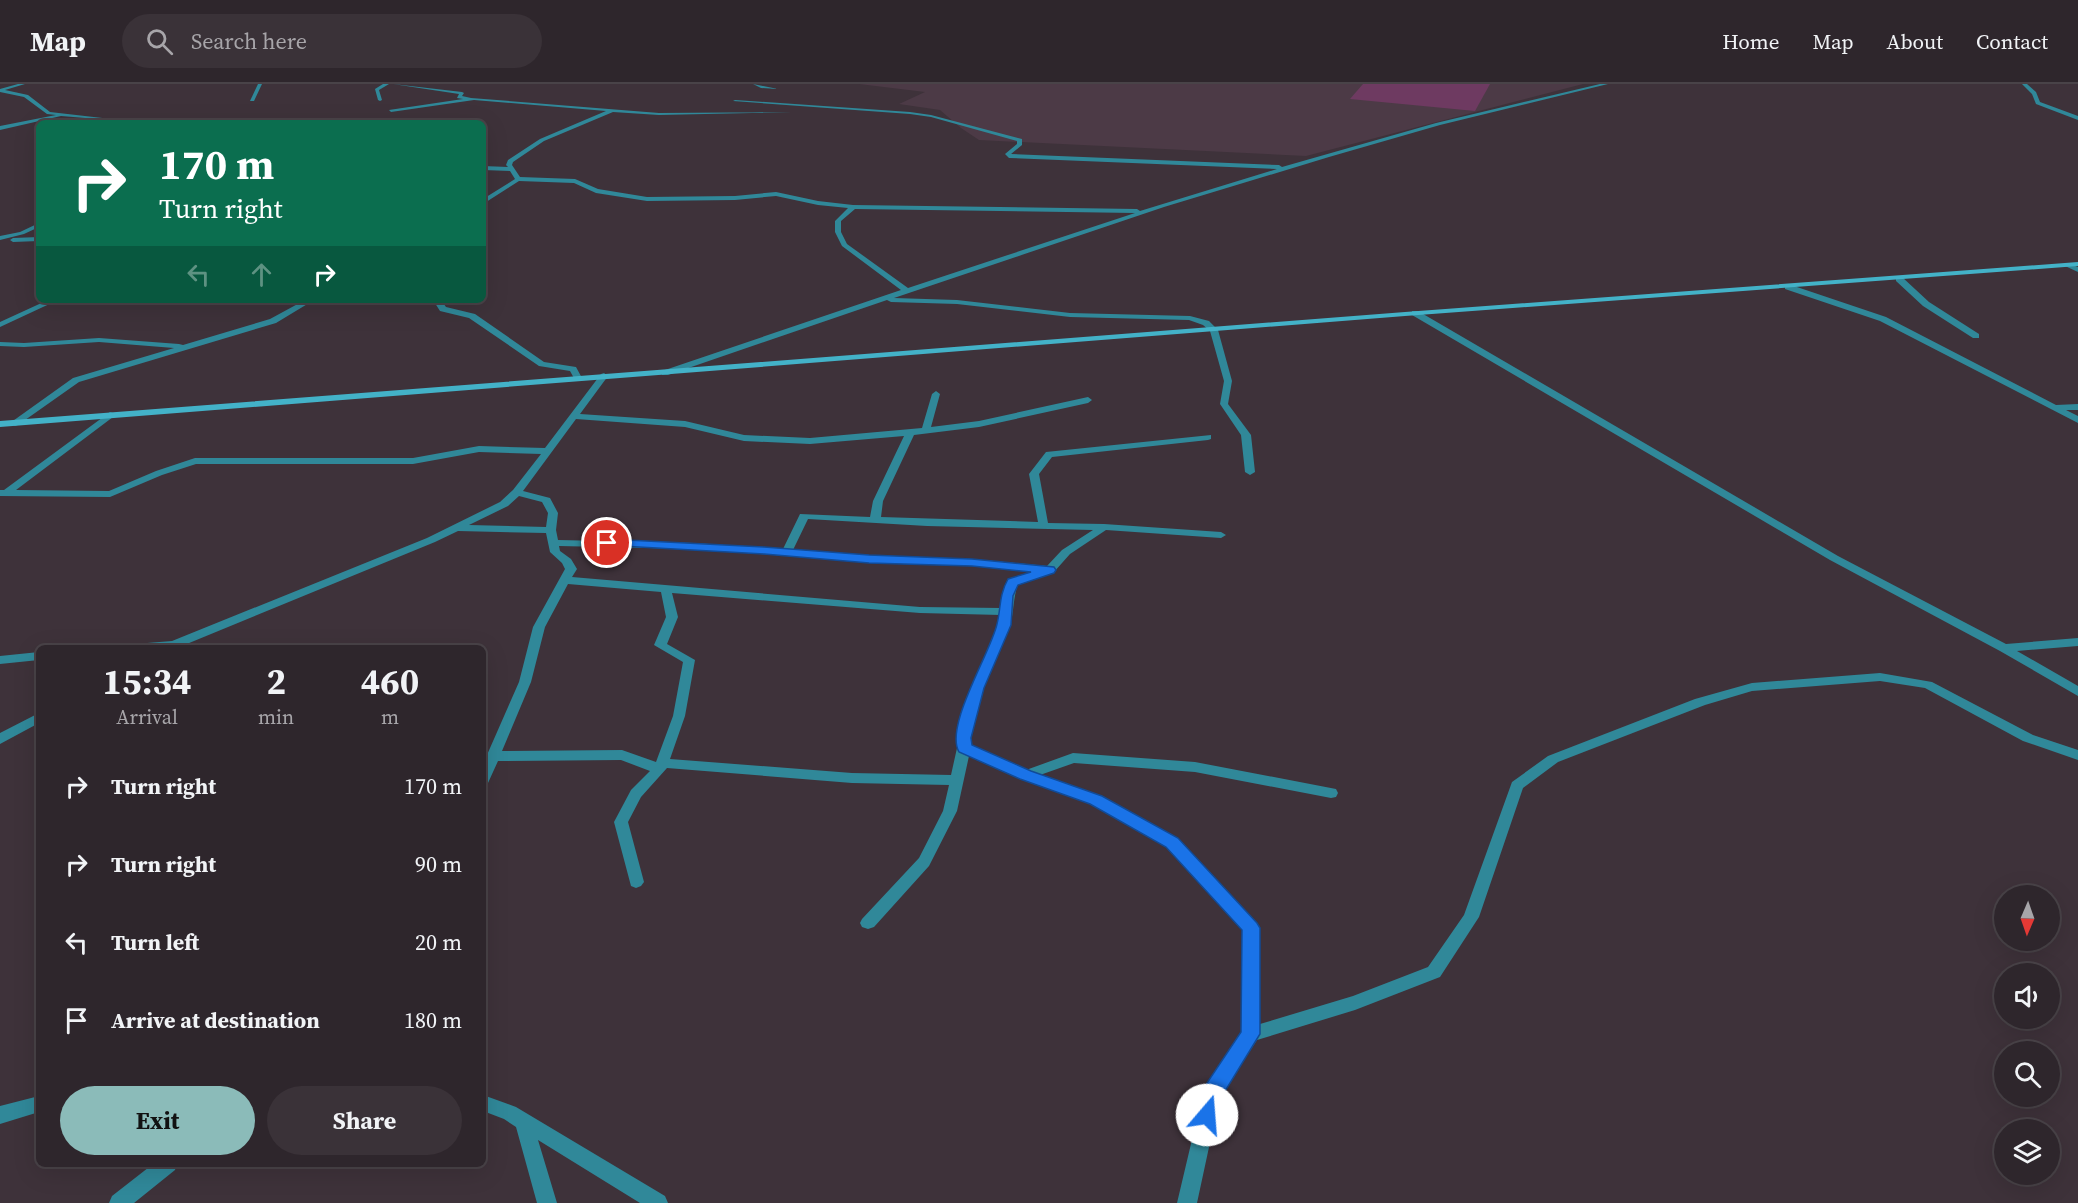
<!DOCTYPE html>
<html lang="en">
<head>
<meta charset="utf-8">
<style>
  :root { --surface:#2e262c; --page:#3a3238; --text:#f1f3f6; --muted:#a7a5a9; --line:#494348; --accent:#8bbbb9 }
  body { margin:0; font-family:"Source Serif 4",serif; background:var(--page); color:var(--text); height:100vh; display:flex; flex-direction:column; font-size:22px; white-space:nowrap }
  * { box-sizing:border-box; margin:0 }
  p { font-size:20px; color:var(--muted) }
  .icon { flex:none; width:33px; height:33px; fill:none; stroke:currentColor; stroke-width:2; stroke-linecap:round; stroke-linejoin:round }
  .map { position:relative; flex:1; overflow:hidden }
  .sheet { position:absolute; left:36px; top:561px; width:450px; height:522px; display:flex; flex-direction:column; background:var(--surface); border-radius:9px; box-shadow:0 6px 24px #0002,0 0 0 2px var(--line) }
  .sheet>* { flex:none }
  .hud { position:absolute; left:36px; top:36px; width:450px; height:183px; border-radius:9px; box-shadow:0 6px 24px #0002,0 0 0 2px var(--line); background:#0b6e4f; color:#fff; overflow:hidden }
  .needle { width:39px; rotate:182deg }
  .tools { position:absolute; left:1994px; top:801px; display:grid; gap:12px }
  .tools a { display:grid; place-items:center; width:66px; height:66px; border-radius:50%; background:var(--surface); box-shadow:0 6px 24px #0002,0 0 0 2px var(--line); font-size:30px }
  .pin { position:absolute; display:grid; place-items:center; width:51px; height:51px; color:#fff; margin:-26px; border:3px solid #fff; border-radius:50%; box-shadow:0 2px 6px #0007 }
  .me { position:absolute; width:66px; margin:-33px; rotate:18deg; stroke-linejoin:round; filter:drop-shadow(0 0 4px #0008) }
  .turn { display:flex; align-items:center; gap:21px; height:126px; padding:0 24px; font-size:27px }
  .turn .icon { width:78px; height:78px; stroke-width:2.5 }
  .turn b { display:block; font-size:42px; line-height:51px }
  .lanes { display:flex; align-items:center; height:57px; padding:0 24px; background:#0003; justify-content:center; gap:30px; direction:ltr }
  .lanes .off { opacity:.35 }
  .eta { display:flex; justify-content:space-evenly; align-items:center; height:102px; text-align:center }
  .eta b { font-size:36px; font-weight:700; line-height:42px }
  .action { display:flex; gap:12px; margin-top:auto; padding:12px 24px }
  .action a { flex:1; height:69px; border-radius:36px; background:var(--accent); color:#111; font-size:24px; font-weight:700; line-height:69px; text-align:center }
  .action a+a { background:var(--page); color:var(--text) }
  ul { padding:0; list-style:none }
  li { display:flex; align-items:center; gap:18px; height:78px; padding:0 24px }
  li div { flex:1 }
  li b { display:block; font-size:22px }
  li em { font-style:normal }
  header { display:flex; align-items:center; gap:36px; box-sizing:border-box; height:84px; padding:0 30px; background:var(--surface); border-bottom:2px solid var(--line) }
  header strong { font-size:28px }
  nav { display:flex; gap:33px; margin-inline-start:auto; font-size:21px }
  .search { width:420px; height:54px; background:var(--page); display:flex; align-items:center; gap:15px; box-sizing:border-box; padding:0 21px; border-radius:33px; color:var(--muted); font-size:22px }
  .map>svg:first-child { display:block }
  .built { fill:#4c3a46 }
  .green { fill:#6e3a61 }
  .lines { fill:none; stroke-linecap:round; stroke-linejoin:round }
  .minor { fill:#308899; fill-rule:evenodd }
  .secondary { fill:#43b2c8; fill-rule:evenodd }
  .route { fill:#1a73e8; stroke:#114b97; stroke-width:1.5 }
</style>
</head>
<body>
<header>
<strong>Map</strong>
<div class="search"><svg class="icon" aria-label="search" viewBox="0 0 24 24"><circle cx="10" cy="10" r="6"/><path d="M15 15l6 6"/></svg>Search here</div>
<nav><a>Home</a><a>Map</a><a>About</a><a>Contact</a></nav>
</header>
<div class="map">
<svg width="2078" height="1119" viewBox="0 0 2078 1119">
  <rect width="100%" height="100%" fill="#3e323a"/>
  <path class="built" d="M 859,0 L 1583,0 L 1306,72 L 979,56 L 961,44 L 940,26 L 899,20 L 925,8 Z"/>
  <path class="green" d="M 1363,0 L 1490,0 L 1475,27 L 1350,15 Z"/>
  <g class="lines">
    <path class="minor" d="M 18,0 L 25,0 L 5,6 L 28,11 L 50,28 L 146,39 L 61,32 L 0,46 L 0,42 L 56,31 L 47,30 L 24,13 L 0,8 L 0,5 Z
      M 258,0 L 262,0 L 254,17 L 250,17 Z
      M 383,0 L 389,0 L 379,6 L 382,16 L 380,17 L 378,16 L 375,5 Z
      M 393,0 L 462,8 L 464,9 L 462,12 L 471,14 L 659,29 L 792,28 L 659,31 L 613,28 L 544,57 L 513,78 L 512,81 L 520,93 L 575,95 L 598,105 L 647,113 L 735,112 L 776,108 L 818,117 L 853,121 L 1137,125 L 1140,127 L 1277,85 L 1009,74 L 1005,70 L 1017,60 L 1017,57 L 931,33 L 910,30 L 733,17 L 735,16 L 910,28 L 931,31 L 1022,55 L 1022,61 L 1011,70 L 1279,81 L 1282,83 L 1436,39 L 1600,0 L 1608,0 L 1440,41 L 1329,73 L 1164,123 L 894,214 L 957,216 L 1070,229 L 1190,232 L 1209,237 L 1218,246 L 1232,297 L 1228,320 L 1251,351 L 1255,388 L 1250,391 L 1245,388 L 1241,351 L 1220,320 L 1224,297 L 1210,247 L 1203,241 L 1189,236 L 1070,233 L 957,220 L 891,218 L 887,216 L 668,291 L 662,291 L 662,287 L 901,206 L 842,162 L 835,148 L 835,137 L 848,124 L 818,121 L 776,112 L 735,116 L 647,117 L 596,109 L 574,99 L 519,97 L 483,120 L 483,115 L 515,95 L 510,87 L 483,86 L 483,82 L 508,83 L 506,81 L 508,76 L 540,55 L 606,27 L 474,16 L 391,28 L 389,26 L 463,15 L 457,14 L 459,10 ZM 855,125 L 1135,129 L 908,204 L 847,160 L 841,148 L 841,137 Z
      M 753,0 L 778,5 L 761,4 Z
      M 2022,0 L 2027,0 L 2036,8 L 2040,18 L 2078,32 L 2078,36 L 2036,20 L 2032,10 Z
      M 39,139 L 39,143 L 24,150 L 0,156 L 0,152 L 20,148 Z
      M 39,153 L 39,157 L 13,158 L 10,156 L 13,154 Z
      M 2067,179 L 2078,183 L 2078,188 L 2065,182 L 2064,181 Z
      M 1896,193 L 1902,193 L 1929,218 L 1979,250 L 1979,254 L 1973,254 L 1923,222 L 1896,197 Z
      M 1785,201 L 1791,201 L 1886,233 L 2056,321 L 2078,320 L 2078,326 L 2066,326 L 2078,332 L 2078,339 L 1880,237 L 1785,205 Z
      M 48,216 L 58,216 L 0,243 L 0,238 Z
      M 305,216 L 314,216 L 276,239 L 79,298 L 18,341 L 15,342 L 10,339 L 73,294 L 174,264 L 99,258 L 24,263 L 0,262 L 0,258 L 24,259 L 99,254 L 179,260 L 183,261 L 270,235 Z
      M 433,216 L 441,216 L 446,223 L 475,230 L 544,278 L 576,283 L 582,294 L 575,296 L 570,287 L 539,282 L 469,234 L 440,227 Z
      M 1412,227 L 1418,227 L 1838,472 L 2006,560 L 2078,554 L 2078,562 L 2017,567 L 2078,602 L 2078,612 L 2000,567 L 1830,476 L 1412,231 Z
      M 604,289 L 608,292 L 580,330 L 685,337 L 744,351 L 810,354 L 922,344 L 932,310 L 936,307 L 940,310 L 931,343 L 979,337 L 1088,313 L 1092,316 L 1088,319 L 979,343 L 914,351 L 883,417 L 881,433 L 1038,438 L 1029,390 L 1046,368 L 1211,351 L 1211,355 L 1208,356 L 1052,373 L 1039,390 L 1048,439 L 1104,440 L 1221,448 L 1226,451 L 1221,454 L 1106,446 L 1070,470 L 1054,488 L 1018,500 C 1013,514 1014,528 1010,542 C 996,582 970,617 971,662 L 1026,686 L 1073,669 L 1195,678 L 1336,705 L 1338,709 L 1336,713 L 1331,714 L 1195,688 L 1074,679 L 1040,691 L 1101,712 L 1177,755 L 1257,839 L 1259,844 L 1260,940 L 1353,912 L 1428,883 L 1464,831 L 1512,698 L 1548,672 L 1695,615 L 1752,599 L 1880,589 L 1932,598 L 2033,651 L 2078,666 L 2078,676 L 2023,657 L 1925,604 L 1880,597 L 1752,607 L 1705,621 L 1558,678 L 1523,704 L 1479,833 L 1440,893 L 1355,926 L 1257,956 L 1220,1012 L 1197,1119 L 1177,1119 L 1203,1009 L 1242,948 L 1243,846 L 1167,763 L 1091,720 L 1021,694 L 969,672 L 957,727 L 929,782 L 874,843 L 868,845 L 862,843 L 860,839 L 862,835 L 919,774 L 943,727 L 949,701 L 852,699 L 667,684 L 641,713 L 628,738 L 644,798 L 641,802 L 636,804 L 631,802 L 614,738 L 631,706 L 650,687 L 621,676 L 498,677 L 488,699 L 483,701 L 483,680 L 519,598 L 533,543 L 565,485 L 562,479 L 550,468 L 546,449 L 458,447 L 435,458 L 177,564 L 129,564 L 135,560 L 172,557 L 427,454 L 500,418 L 513,406 L 541,370 L 479,368 L 413,380 L 196,380 L 162,391 L 110,413 L 0,412 L 0,406 L 4,406 L 110,328 L 113,329 L 113,333 L 16,406 L 109,407 L 156,387 L 195,374 L 413,374 L 479,362 L 545,364 L 601,290 ZM 576,335 L 685,343 L 744,357 L 810,360 L 904,352 L 873,417 L 870,433 L 800,430 L 783,465 L 694,459 L 558,456 L 556,446 L 558,429 L 550,414 L 523,407 ZM 519,412 L 542,418 L 548,429 L 546,443 L 469,441 L 508,422 ZM 808,435 L 927,442 L 1093,446 L 1062,466 L 1047,482 L 972,475 L 869,472 L 793,466 ZM 559,462 L 694,465 L 869,478 L 972,481 L 1034,488 L 1009,496 L 1005,504 L 1001,524 L 920,523 L 572,493 L 577,485 L 571,475 L 560,467 ZM 568,500 L 661,508 L 666,533 L 654,561 L 683,578 L 673,632 L 656,678 L 622,666 L 502,667 L 531,598 L 545,543 ZM 672,509 L 920,529 L 1001,531 L 997,544 L 965,619 L 960,634 L 957,664 L 951,691 L 852,689 L 670,675 L 685,632 L 695,576 L 667,560 L 678,533 Z
      M 39,568 L 39,576 L 0,580 L 0,572 Z
      M 39,629 L 39,639 L 0,660 L 0,649 Z
      M 483,1011 L 516,1023 L 665,1112 L 668,1119 L 640,1119 L 538,1056 L 557,1119 L 537,1119 L 516,1043 L 504,1035 L 483,1027 Z
      M 39,1012 L 39,1028 L 0,1040 L 0,1022 Z
      M 153,1080 L 177,1080 L 175,1086 L 134,1119 L 109,1119 L 112,1112 Z"/>
    <path class="secondary" d="M 2078,178 L 2078,182 L 1405,232 L 0,343 L 0,337 L 1405,228 Z"/>
  </g>
  <path class="route" d="M 607,455 L 764,463 L 869,471 L 972,475 L 1054,483 L 1056,486 L 1054,489 L 1018,501 L 1013,512 L 1011,541 L 984,604 L 971,654 L 972,661 L 1031,687 L 1102,712 L 1178,754 L 1257,839 L 1260,844 L 1260,950 L 1222,1012 L 1214,1038 L 1207,1040 L 1200,1038 L 1197,1031 L 1205,1002 L 1241,948 L 1242,846 L 1166,763 L 1090,720 L 1020,695 L 959,668 C 944,642 991,568 997,540 C 1001,524 999,511 1008,495 L 1031,488 L 972,482 L 869,479 L 764,470 L 603,461 L 601,459 Z"/>
</svg>
<div class="tools">
<a><svg class="needle" viewBox="-14 -14 28 28"><path d="M0-13l5 13h-10z" fill="#e53935"/><path d="M0 13l5-13h-10z" fill="#a7a5a9"/></svg></a>
<a><svg class="icon" aria-label="sound" viewBox="0 0 24 24"><path d="M4 9h4l5-4v14l-5-4H4zM17 9q2 3 0 6"/></svg></a>
<a><svg class="icon" aria-label="search" viewBox="0 0 24 24"><circle cx="10" cy="10" r="6"/><path d="M15 15l6 6"/></svg></a>
<a><svg class="icon" aria-label="layers" viewBox="0 0 24 24"><path d="M12 4l9 5-9 5-9-5zM3 14l9 5 9-5"/></svg></a>
</div>
<div class="pin" style="left:607px;top:459px;background:#d93025"><svg class="icon" aria-label="arrive" viewBox="0 0 24 24"><path d="M6 21V4h12l-3 4 3 4H6"/></svg></div>
<svg class="me" style="left:1207px;top:1031px" viewBox="-20 -20 40 40"><circle r="19" fill="#fff"/><path d="M0-13L10 11 0 6-10 11z" fill="#1a73e8"/></svg>
<div class="hud">
<div class="turn"><svg class="icon" aria-label="right" viewBox="0 0 24 24"><path d="M7 20v-9h11M14 6l5 5-5 5"/></svg><div><b>170 m</b>Turn right</div></div>
<div class="lanes"><svg class="icon off" aria-label="left" viewBox="0 0 24 24"><path d="M17 20v-9H6M10 6l-5 5 5 5"/></svg><svg class="icon off" aria-label="ahead" viewBox="0 0 24 24"><path d="M12 20V5M6 11l6-6 6 6"/></svg><svg class="icon" aria-label="right" viewBox="0 0 24 24"><path d="M7 20v-9h11M14 6l5 5-5 5"/></svg></div>
</div>
<section class="sheet">
<div class="eta">
<div><b>15:34</b><p>Arrival</p></div>
<div><b>2</b><p>min</p></div>
<div><b>460</b><p>m</p></div>
</div>
<ul>
<li><svg class="icon" aria-label="right" viewBox="0 0 24 24"><path d="M7 20v-9h11M14 6l5 5-5 5"/></svg><div><b>Turn right</b></div><em>170 m</em></li>
<li><svg class="icon" aria-label="right" viewBox="0 0 24 24"><path d="M7 20v-9h11M14 6l5 5-5 5"/></svg><div><b>Turn right</b></div><em>90 m</em></li>
<li><svg class="icon" aria-label="left" viewBox="0 0 24 24"><path d="M17 20v-9H6M10 6l-5 5 5 5"/></svg><div><b>Turn left</b></div><em>20 m</em></li>
<li><svg class="icon" aria-label="arrive" viewBox="0 0 24 24"><path d="M6 21V4h12l-3 4 3 4H6"/></svg><div><b>Arrive at destination</b></div><em>180 m</em></li>
</ul>
<div class="action"><a>Exit</a><a>Share</a></div>
</section>
</div>
</body>
</html>
